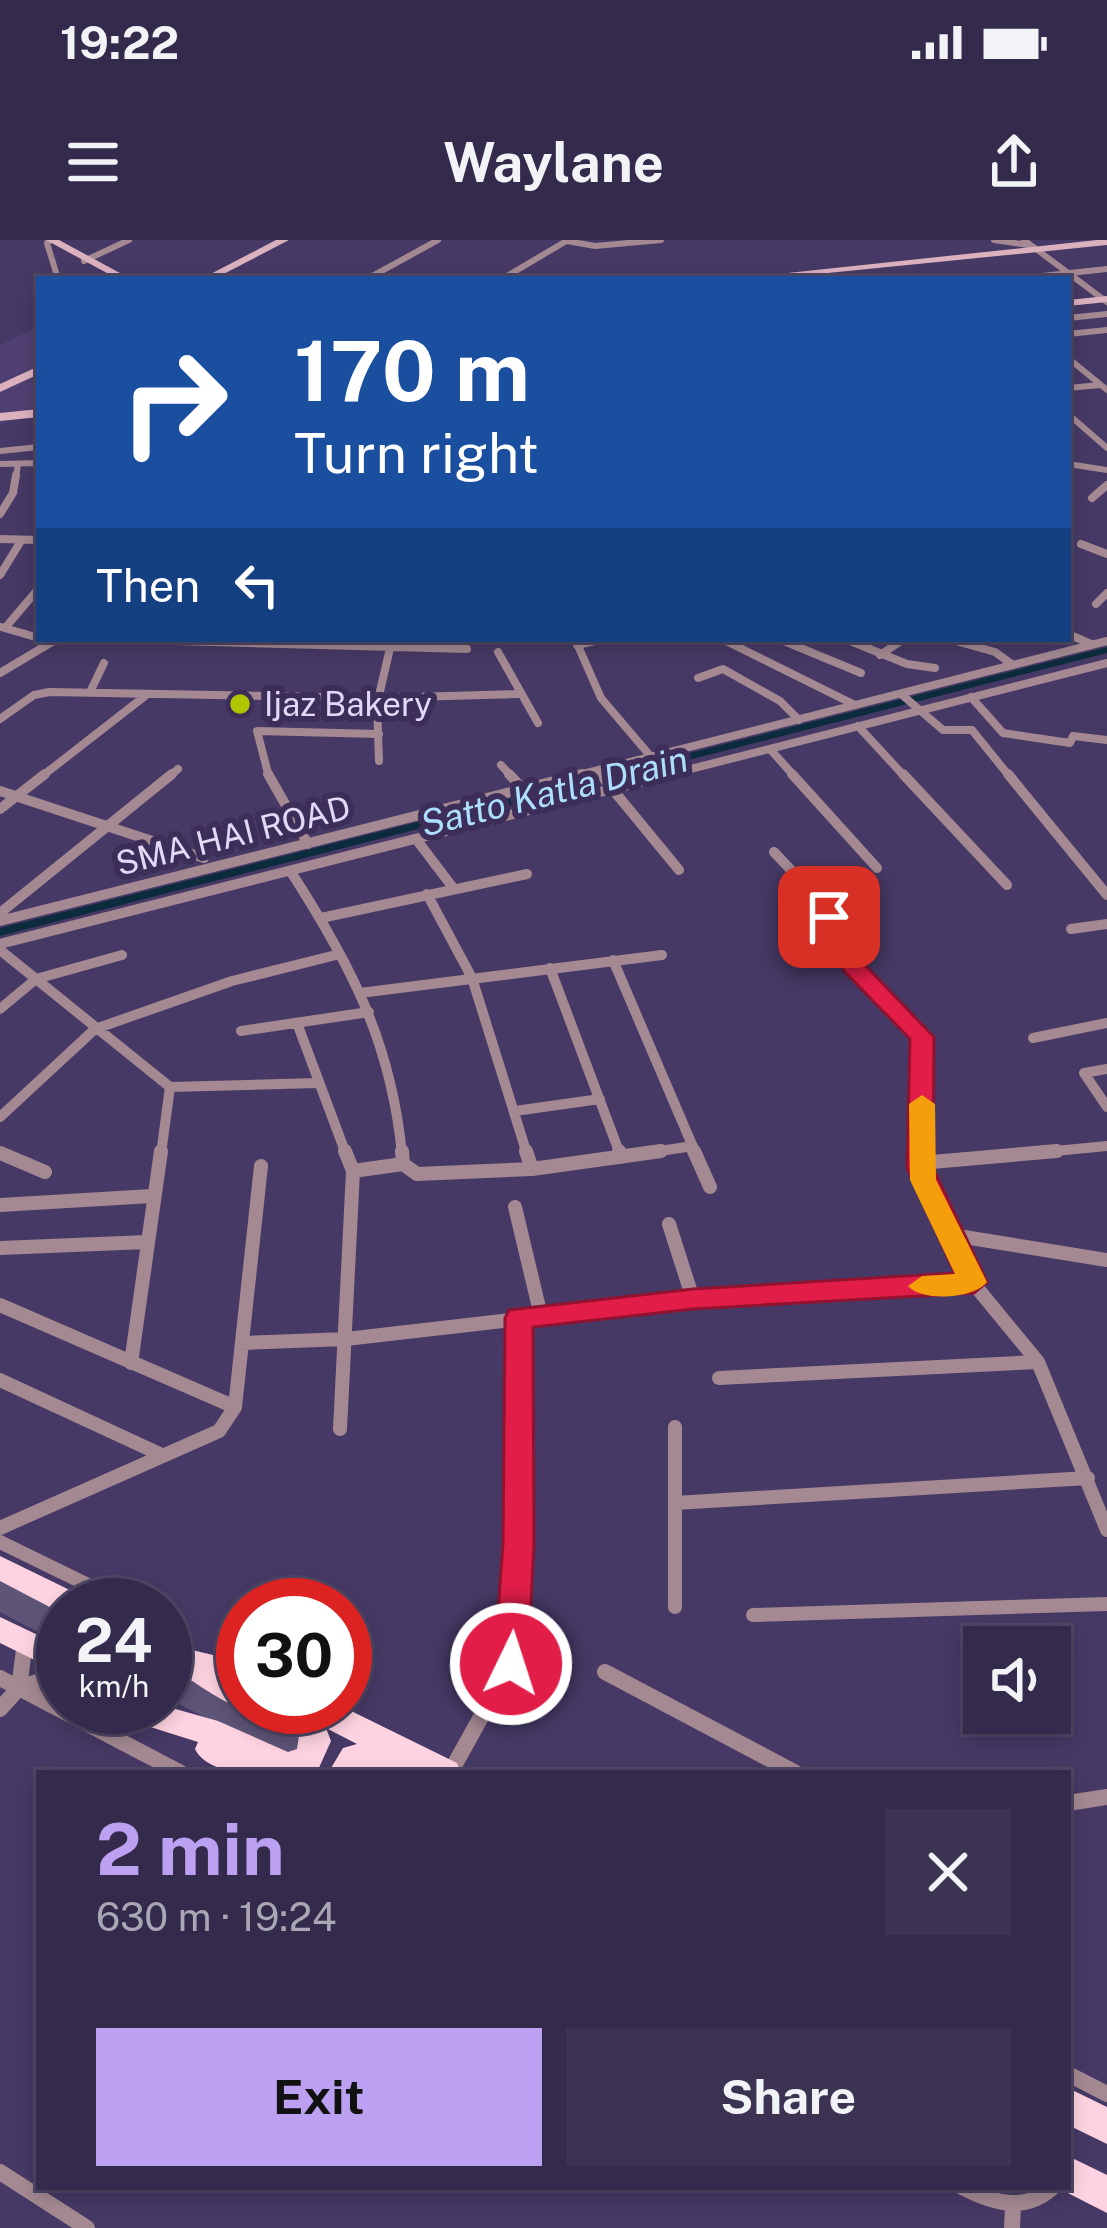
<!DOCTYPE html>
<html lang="en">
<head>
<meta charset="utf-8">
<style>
  :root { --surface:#342b4c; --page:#3c3353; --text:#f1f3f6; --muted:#a9a7b5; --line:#4e4764; --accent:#bca0f2 }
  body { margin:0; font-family:"Public Sans",sans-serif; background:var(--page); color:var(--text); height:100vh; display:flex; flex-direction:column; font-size:45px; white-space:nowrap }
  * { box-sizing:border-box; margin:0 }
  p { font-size:39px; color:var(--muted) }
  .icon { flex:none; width:66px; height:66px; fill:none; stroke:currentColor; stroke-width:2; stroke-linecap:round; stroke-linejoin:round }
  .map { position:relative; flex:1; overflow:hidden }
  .sheet { position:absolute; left:36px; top:1530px; width:1035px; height:420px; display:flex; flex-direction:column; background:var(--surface); border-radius:0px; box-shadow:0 6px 18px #0003,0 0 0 3px var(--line) }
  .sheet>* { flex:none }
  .guide { position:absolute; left:36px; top:36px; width:1035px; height:366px; border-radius:0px; box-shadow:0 6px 18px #0003,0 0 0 3px var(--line); background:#1a4fa0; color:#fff; overflow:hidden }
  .fabs { position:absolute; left:963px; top:1386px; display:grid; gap:24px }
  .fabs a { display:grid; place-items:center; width:108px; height:108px; border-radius:0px; background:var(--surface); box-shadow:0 6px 18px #0003,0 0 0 3px var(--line); font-size:60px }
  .speed { position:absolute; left:36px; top:1338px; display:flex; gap:24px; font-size:60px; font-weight:700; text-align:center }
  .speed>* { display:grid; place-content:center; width:156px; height:156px; border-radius:50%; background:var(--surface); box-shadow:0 6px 18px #0003,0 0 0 3px var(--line); line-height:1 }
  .speed small { font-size:30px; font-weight:400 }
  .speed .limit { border:18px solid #d22; background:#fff; color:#111 }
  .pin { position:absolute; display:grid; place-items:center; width:102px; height:102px; color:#fff; margin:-51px; border-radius:24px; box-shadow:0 6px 18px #0006 }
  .me { position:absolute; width:132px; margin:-66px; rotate:4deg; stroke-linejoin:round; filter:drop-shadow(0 0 9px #0008) }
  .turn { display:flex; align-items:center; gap:42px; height:252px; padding:0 60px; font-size:54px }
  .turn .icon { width:156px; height:156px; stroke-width:2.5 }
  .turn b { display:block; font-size:84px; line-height:102px }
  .then { display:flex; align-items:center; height:114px; padding:0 60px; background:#0003; gap:24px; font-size:45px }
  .round { display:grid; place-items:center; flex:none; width:126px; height:126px; border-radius:0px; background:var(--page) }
  .summary { display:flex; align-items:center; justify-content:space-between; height:204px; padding:0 60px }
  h1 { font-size:72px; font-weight:700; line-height:90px; color:var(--accent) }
  .primary-button { display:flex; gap:24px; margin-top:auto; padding:24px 60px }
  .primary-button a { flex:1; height:138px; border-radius:0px; background:var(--accent); color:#111; font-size:48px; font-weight:700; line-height:138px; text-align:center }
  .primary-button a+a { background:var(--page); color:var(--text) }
  .status { display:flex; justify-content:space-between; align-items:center; height:84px; padding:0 60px; background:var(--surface); direction:ltr }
  .status svg { height:33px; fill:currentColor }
  header { display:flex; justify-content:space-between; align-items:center; height:156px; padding:0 60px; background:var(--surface); font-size:54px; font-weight:700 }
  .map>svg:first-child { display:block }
  .built { fill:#4f3f72 }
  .green { fill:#5e5478 }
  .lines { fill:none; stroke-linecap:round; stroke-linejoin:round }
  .canal { fill:#0c2c3e; fill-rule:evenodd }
  .street-far4 { stroke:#a48992; stroke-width:6 }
  .street-far3 { stroke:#a48992; stroke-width:8 }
  .street-far2 { stroke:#a48992; stroke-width:10 }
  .street-far1 { stroke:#a48992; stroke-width:14 }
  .street { stroke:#a48992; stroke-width:16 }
  .secondary { fill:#dbb1be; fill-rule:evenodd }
  .primary { fill:#fed3e1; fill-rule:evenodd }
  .route { fill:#e11d48; stroke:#92132f; stroke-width:3 }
  .slow { fill:#f59e0b }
  .poi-dot { fill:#b1c500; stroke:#3c2e59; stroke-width:4.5 }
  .labels { text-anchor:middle; stroke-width:12; stroke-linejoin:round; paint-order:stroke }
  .far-poi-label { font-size:33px; fill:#e1daf6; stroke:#3c2e59; text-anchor:start }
  .far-street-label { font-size:33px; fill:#e1daf6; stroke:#3c2e59 }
  .far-water-label { font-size:36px; font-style:italic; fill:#acdefd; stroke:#3c2e59 }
</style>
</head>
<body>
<div class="status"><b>19:22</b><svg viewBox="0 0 49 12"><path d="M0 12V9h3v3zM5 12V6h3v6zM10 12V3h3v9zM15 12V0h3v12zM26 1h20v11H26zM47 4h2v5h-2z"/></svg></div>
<header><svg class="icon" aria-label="menu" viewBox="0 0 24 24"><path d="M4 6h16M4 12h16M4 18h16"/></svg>Waylane<svg class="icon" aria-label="share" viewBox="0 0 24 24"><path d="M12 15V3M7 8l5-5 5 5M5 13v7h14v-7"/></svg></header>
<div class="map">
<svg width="1107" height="1988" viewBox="0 0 1107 1988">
  <rect width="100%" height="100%" fill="#463965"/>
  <path class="built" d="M 39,86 L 39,165 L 0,186 L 0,105 Z"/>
  <path class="green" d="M 0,1341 L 63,1372 L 63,1405 L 0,1372 Z
    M 165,1423 L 243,1467 C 271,1467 294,1484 305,1507 L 280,1516 L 165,1457 Z"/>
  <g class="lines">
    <path class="canal" d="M 1107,407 L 1107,413 L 0,696 L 0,688 Z"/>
    <path class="street-far4" d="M 51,0 L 47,3 L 58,39
      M 994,0 L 1028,5
      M 1024,0 L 1107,62
      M 567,1 L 595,6 L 661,0
      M 84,21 L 129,0
      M 367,39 L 438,0
      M 502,39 L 568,0
      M 1015,39 L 1107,29
      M 1068,78 L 1107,74
      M 1068,94 L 1107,90
      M 1068,118 L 1107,150
      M 1068,148 L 1100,145
      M 1068,174 L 1107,208
      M 0,211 L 39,207
      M 0,224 L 39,223
      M 1068,224 L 1107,230
      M 16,238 L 18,224"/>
    <path class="street-far3" d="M 1092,258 L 1107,245
      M 0,274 L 13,253 L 16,235
      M 0,299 L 39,300
      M 1081,304 L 1107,314
      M 0,335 L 21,301
      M 1096,364 L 1107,353
      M 1,387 L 39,398
      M 5,388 L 39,348
      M 1068,394 L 1091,404
      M 575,399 L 601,458 L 652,518
      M 722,399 L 855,465
      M 779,399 L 861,433
      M 845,399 L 907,424 L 935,428
      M 949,399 L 995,412 L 1013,425
      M 177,401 L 467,409
      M 577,405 L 604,399
      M 498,412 L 538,483
      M 880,415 L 904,399
      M 0,433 L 57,399
      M 698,438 L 723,429 L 780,461 L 799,480
      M 90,452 L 104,423
      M 901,454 L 943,490 L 972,490 L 1010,537
      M 971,457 L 1003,493 L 1070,503 L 1073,496 L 1107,500
      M 0,479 L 34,455 L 49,452 L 378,458 L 518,454
      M 858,486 L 905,537
      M 770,509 L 795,537
      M 379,521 L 377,464 L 391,404
      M 501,525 L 512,537
      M 599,532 L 603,537
      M 41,537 L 145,456
      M 169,537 L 178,529
      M 269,537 L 257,491 L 379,494
      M 571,537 L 1107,401
      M 659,537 L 1107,423"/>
    <path class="street-far2" d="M 268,534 L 308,604
      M 509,534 L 524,550
      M 600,534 L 679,630
      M 792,534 L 877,628
      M 903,534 L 1007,645
      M 1008,534 L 1107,655
      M 0,551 L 204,618
      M 0,569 L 45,534
      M 416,599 L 454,649
      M 774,612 L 819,660 L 853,726 L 922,797 L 923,914
      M 291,632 C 351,725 391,802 402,914
      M 427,654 L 472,738 L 527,914
      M 0,673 L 172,534
      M 321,678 L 527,634
      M 0,681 L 582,534
      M 1071,689 L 1107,684
      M 0,704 L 671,534
      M 0,710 L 170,847 L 161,914
      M 613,720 L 696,914
      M 550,728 L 620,914
      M 360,753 L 662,715
      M 0,769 L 36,739 L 122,715
      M 297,783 L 346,914
      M 241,791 L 369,772
      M 1033,798 L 1107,783
      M 1107,829 L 1084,833 L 1107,867
      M 170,847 L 316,843
      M 515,871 L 600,859
      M 0,877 L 95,789 L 232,741 L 340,714
      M 640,914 L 693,906
      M 1024,914 L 1107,906"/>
    <path class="street-far1" d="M 402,911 L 403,924
      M 526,911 L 532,929
      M 619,911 L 621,917
      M 694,911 L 710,947
      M 923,911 L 923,940 L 973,1043 L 1038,1122 L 1107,1290
      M 0,913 L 45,932
      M 920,923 L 1057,911
      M 353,931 L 403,924 L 417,934 L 532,929 L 661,911
      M 0,965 L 152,956
      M 515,967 L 541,1076
      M 669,984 L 693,1059
      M 950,999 L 964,997 L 1107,1020
      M 0,1008 L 147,1002
      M 0,1065 L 235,1167
      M 242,1103 L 346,1099 L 693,1059 L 973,1043
      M 131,1123 L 161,911
      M 719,1138 L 1038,1122
      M 0,1140 L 162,1215
      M 675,1187 L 675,1367
      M 340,1189 L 353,931 L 345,911
      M 675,1263 L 1088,1238
      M 0,1288 L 219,1191 L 235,1167 L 261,926
      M 0,1302 L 129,1365
      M 753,1375 L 1107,1364
      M 165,1382 L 175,1389
      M 513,1389 L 519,1078"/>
    <path class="street" d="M 173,1386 L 187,1416
      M 605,1432 L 796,1533
      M 0,1438 L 181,1533
      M 19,1448 L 25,1402
      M 0,1469 L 19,1448 L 63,1433
      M 450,1533 L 511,1423 L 513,1386
      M 1068,1563 L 1107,1557
      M 1068,1834 L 1107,1854
      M 0,1932 L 87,1988
      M 962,1947 C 993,1963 1025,1973 1053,1947
      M 1012,1988 L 1013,1966"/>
    <path class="secondary" d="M 46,0 L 59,0 L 131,39 L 118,39 Z
      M 276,0 L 289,0 L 214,39 L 201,39 Z
      M 1097,0 L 1107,0 L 1107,5 L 768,39 L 732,39 Z
      M 1107,56 L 1107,62 L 1068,66 L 1068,60 Z
      M 39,126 L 39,134 L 0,152 L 0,144 Z
      M 39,169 L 39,177 L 0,181 L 0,173 Z"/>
    <path class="primary" d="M 0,1316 L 82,1356 L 86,1365 L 63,1365 L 63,1374 L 0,1341 Z
      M 0,1377 L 63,1407 L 63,1434 L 0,1403 Z
      M 165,1397 L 196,1411 L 243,1422 L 243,1467 L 249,1467 L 243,1469 C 214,1459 191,1438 165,1424 Z
      M 165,1466 L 218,1481 L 288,1512 L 297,1509 L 299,1496 L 256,1476 L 252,1467 L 343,1467 L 457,1523 L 461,1533 L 328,1533 L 343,1508 L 357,1504 L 326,1488 L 331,1501 L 318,1530 C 289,1539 209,1540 195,1509 L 198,1502 L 144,1485 L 140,1476 L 144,1467 Z
      M 1068,1848 L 1107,1867 L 1107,1904 L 1068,1885 Z
      M 1068,1916 L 1107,1935 L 1107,1973 L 1056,1947 L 1068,1947 Z"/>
  </g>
  <path class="route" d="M 829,670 L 840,677 L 863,723 L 934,797 L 933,928 L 987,1042 L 974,1053 L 693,1069 L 533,1087 L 534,1304 L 528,1424 L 523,1434 L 511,1438 L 499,1434 L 494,1424 L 503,1304 L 505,1078 L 509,1070 L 693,1049 L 955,1033 L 907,928 L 910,799 L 844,731 L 817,677 Z"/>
  <path class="slow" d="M 922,855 L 935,864 L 936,940 L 987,1042 C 974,1059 922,1062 908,1046 L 922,1036 L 955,1034 L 910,940 L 909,864 Z"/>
  <circle class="poi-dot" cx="240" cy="464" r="12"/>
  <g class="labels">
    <g class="far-poi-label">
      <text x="264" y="476">Ijaz Bakery</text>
    </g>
    <g class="far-street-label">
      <text transform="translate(233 595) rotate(-14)" y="12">SMA HAI ROAD</text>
    </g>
    <g class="far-water-label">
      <text transform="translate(554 551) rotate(-14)" y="13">Satto Katla Drain</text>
    </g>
  </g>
</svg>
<div class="fabs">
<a><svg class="icon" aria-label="sound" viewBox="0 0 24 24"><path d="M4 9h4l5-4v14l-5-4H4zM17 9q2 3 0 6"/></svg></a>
</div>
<div class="speed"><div>24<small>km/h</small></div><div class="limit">30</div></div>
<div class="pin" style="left:829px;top:677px;background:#d93025"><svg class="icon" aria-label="arrive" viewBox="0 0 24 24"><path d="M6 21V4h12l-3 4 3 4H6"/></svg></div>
<svg class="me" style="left:511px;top:1424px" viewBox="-20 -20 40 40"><circle r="17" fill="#e11d48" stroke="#fff" stroke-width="3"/><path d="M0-11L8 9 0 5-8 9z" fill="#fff"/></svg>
<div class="guide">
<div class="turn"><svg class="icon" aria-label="right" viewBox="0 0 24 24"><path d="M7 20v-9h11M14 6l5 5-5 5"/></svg><div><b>170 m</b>Turn right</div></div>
<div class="then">Then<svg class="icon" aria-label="left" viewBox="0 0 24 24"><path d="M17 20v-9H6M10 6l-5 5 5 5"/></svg></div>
</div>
<section class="sheet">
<div class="summary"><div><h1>2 min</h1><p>630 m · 19:24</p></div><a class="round"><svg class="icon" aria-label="close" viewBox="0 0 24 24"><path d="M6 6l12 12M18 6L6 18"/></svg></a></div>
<div class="primary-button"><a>Exit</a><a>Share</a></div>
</section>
</div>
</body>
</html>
